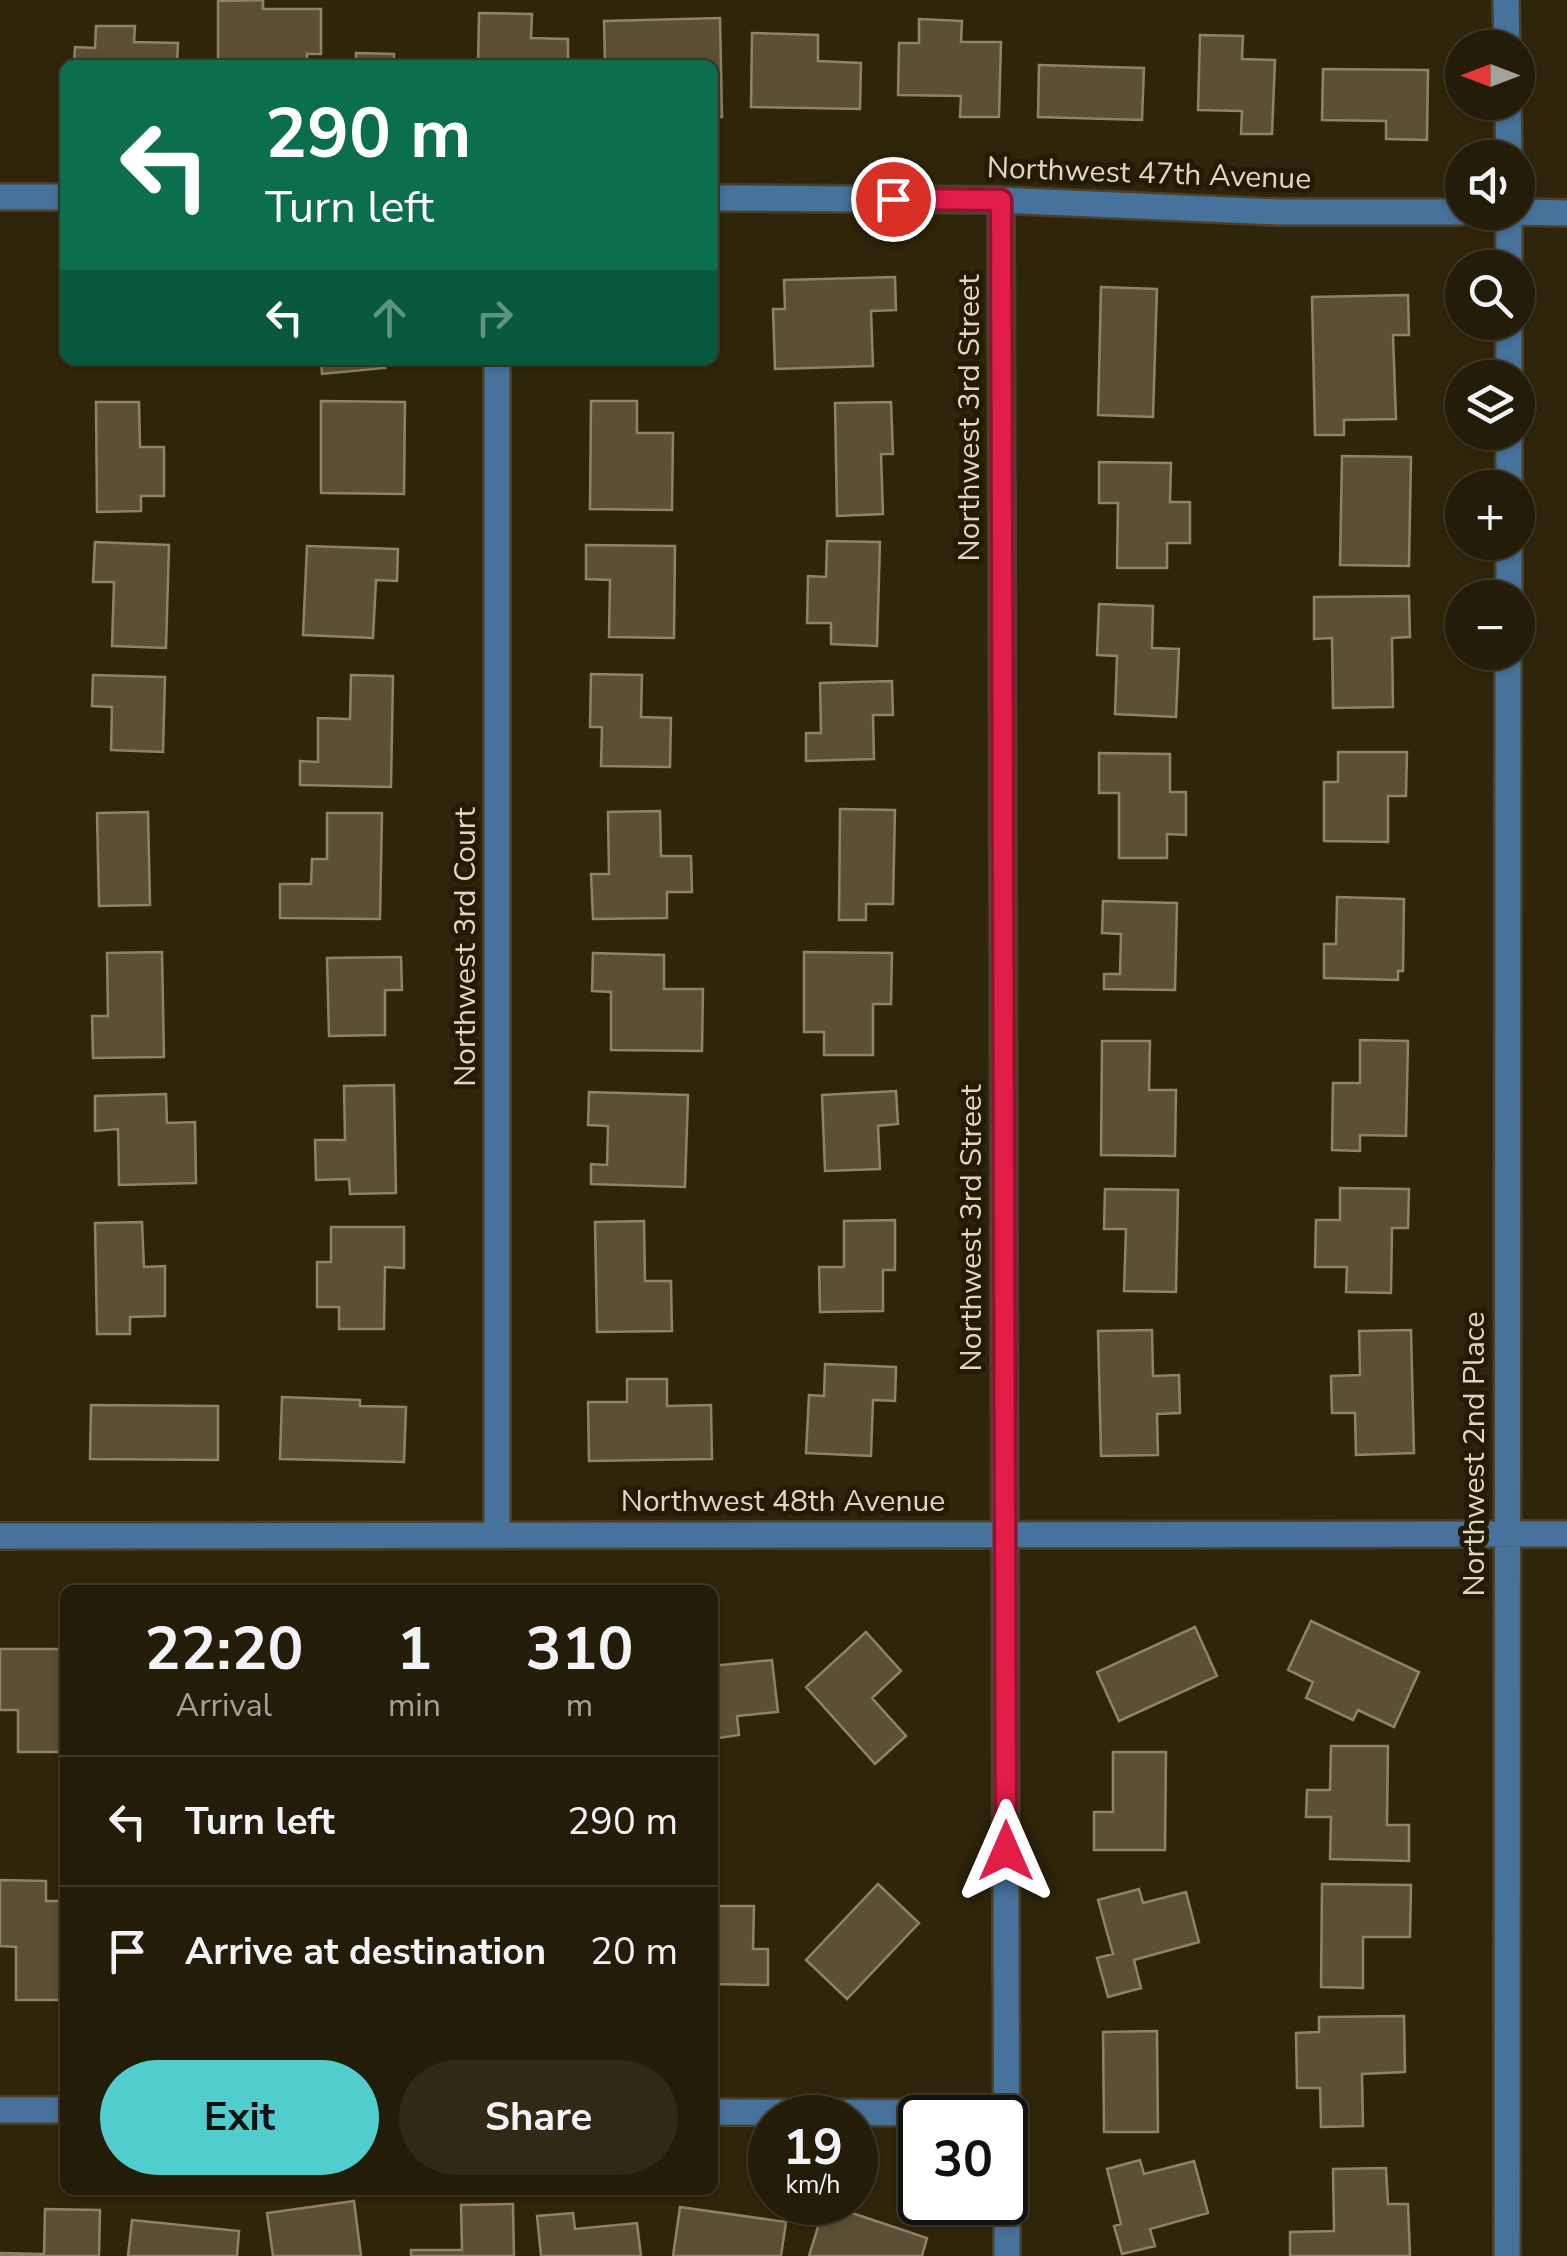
<!DOCTYPE html>
<html lang="en">
<head>
<meta charset="utf-8">
<style>
  :root { --surface:#231c08; --page:#2f2916; --text:#f1f3f6; --muted:#a3a19c; --line:#403a29; --accent:#52cdce }
  body { margin:0; font-family:"Nunito Sans",sans-serif; background:var(--page); color:var(--text); height:100vh; display:flex; flex-direction:column; font-size:38px; white-space:nowrap }
  * { box-sizing:border-box; margin:0 }
  p { font-size:32px; color:var(--muted) }
  .icon { flex:none; width:55px; height:55px; fill:none; stroke:currentColor; stroke-width:2; stroke-linecap:round; stroke-linejoin:round }
  .map { position:relative; flex:1; overflow:hidden }
  .sheet { position:absolute; left:60px; top:1585px; width:658px; height:610px; display:flex; flex-direction:column; background:var(--surface); border-radius:15px; box-shadow:0 2px 8px #0004,0 0 0 2px var(--line) }
  .sheet>* { flex:none }
  .hud { position:absolute; left:60px; top:60px; width:658px; height:305px; border-radius:15px; box-shadow:0 2px 8px #0004,0 0 0 2px var(--line); background:#0b6e4f; color:#fff; overflow:hidden }
  .needle { width:65px; rotate:270deg }
  .controls { position:absolute; left:1445px; top:30px; display:grid; gap:20px }
  .controls a { display:grid; place-items:center; width:90px; height:90px; border-radius:50%; background:var(--surface); box-shadow:0 2px 8px #0004,0 0 0 2px var(--line); font-size:50px }
  .speed { position:absolute; left:748px; top:2095px; display:flex; gap:20px; font-size:50px; font-weight:700; text-align:center }
  .speed>* { display:grid; place-content:center; width:130px; height:130px; border-radius:50%; background:var(--surface); box-shadow:0 2px 8px #0004,0 0 0 2px var(--line); line-height:1 }
  .speed small { font-size:25px; font-weight:400 }
  .speed .limit { border:5px solid #111; border-radius:15px; background:#fff; color:#111 }
  .pin { position:absolute; display:grid; place-items:center; width:85px; height:85px; color:#fff; margin:-42px; border:5px solid #fff; border-radius:50%; box-shadow:0 2px 10px #0007 }
  .me { position:absolute; width:110px; margin:-55px; rotate:0deg; stroke-linejoin:round; filter:drop-shadow(0 0 8px #0008) }
  .turn { display:flex; align-items:center; gap:35px; height:210px; padding:0 40px; font-size:45px }
  .turn .icon { width:130px; height:130px; stroke-width:2.5 }
  .turn b { display:block; font-size:70px; line-height:85px }
  .lanes { display:flex; align-items:center; height:95px; padding:0 40px; background:#0003; justify-content:center; gap:50px; direction:ltr }
  .lanes .off { opacity:.35 }
  .eta { display:flex; justify-content:space-evenly; align-items:center; height:170px; text-align:center }
  .eta b { font-size:60px; font-weight:700; line-height:70px }
  .button { display:flex; gap:20px; margin-top:auto; padding:20px 40px }
  .button a { flex:1; height:115px; border-radius:60px; background:var(--accent); color:#111; font-size:40px; font-weight:700; line-height:115px; text-align:center }
  .button a+a { background:var(--page); color:var(--text) }
  ul { padding:0; list-style:none }
  li { display:flex; align-items:center; gap:30px; height:130px; padding:0 40px; border-top:2px solid var(--line) }
  li div { flex:1 }
  li b { display:block; font-size:38px }
  li em { font-style:normal }
  .map>svg:first-child { display:block }
  .building { fill:#5b5035; stroke:#8e8366; stroke-width:2.5 }
  .lines { fill:none; stroke-linecap:round; stroke-linejoin:round }
  .minor-casing { stroke:#4b4128; stroke-width:30 }
  .minor { stroke:#46729c; stroke-width:25 }
  .route-casing { stroke:#92132f; stroke-width:25 }
  .route { stroke:#e11d48; stroke-width:18 }
  .labels { text-anchor:middle; stroke-width:10; stroke-linejoin:round; paint-order:stroke }
  .street-label { font-size:30px; fill:#ddd7c8; stroke:#251b02 }
</style>
</head>
<body>
<div class="map">
<svg width="1567" height="2256" viewBox="0 0 1567 2256">
  <rect width="100%" height="100%" fill="#2f250a"/>
  <path class="building" d="M 263,0 L 263,9 L 321,9 L 321,54 L 307,54 L 307,65 L 218,65 L 218,1 Z
    M 479,13 L 532,14 L 531,38 L 568,39 L 568,65 L 478,65 Z
    M 720,18 L 722,117 L 712,117 L 712,65 L 605,65 L 604,21 Z
    M 919,19 L 962,21 L 961,42 L 1001,42 L 999,117 L 960,117 L 961,96 L 898,95 L 899,43 L 919,43 Z
    M 96,26 L 135,26 L 134,42 L 178,43 L 177,65 L 74,65 L 75,47 L 95,48 Z
    M 752,33 L 818,35 L 818,61 L 861,63 L 860,109 L 751,107 Z
    M 1200,35 L 1243,36 L 1242,59 L 1275,60 L 1272,134 L 1241,134 L 1242,111 L 1198,110 Z
    M 356,53 L 394,54 L 394,62 L 450,65 L 356,65 Z
    M 1039,65 L 1144,68 L 1142,120 L 1038,117 Z
    M 1323,69 L 1428,70 L 1427,140 L 1386,139 L 1386,121 L 1322,120 Z
    M 895,277 L 896,310 L 871,311 L 873,366 L 775,369 L 773,309 L 785,309 L 784,280 Z
    M 1101,287 L 1157,289 L 1153,417 L 1098,415 Z
    M 1408,295 L 1409,335 L 1393,335 L 1396,419 L 1344,420 L 1344,435 L 1315,435 L 1312,297 Z
    M 321,360 L 384,360 L 385,368 L 322,374 Z
    M 321,401 L 405,402 L 404,494 L 321,493 Z
    M 591,401 L 637,401 L 637,433 L 673,433 L 672,510 L 590,509 Z
    M 96,402 L 139,402 L 140,447 L 164,447 L 164,496 L 141,496 L 141,511 L 97,512 Z
    M 891,402 L 893,454 L 881,454 L 883,514 L 837,516 L 835,403 Z
    M 1342,456 L 1411,457 L 1409,566 L 1340,565 Z
    M 1099,462 L 1171,463 L 1170,502 L 1190,502 L 1190,543 L 1167,543 L 1167,568 L 1117,568 L 1118,503 L 1099,503 Z
    M 827,541 L 880,542 L 877,646 L 831,644 L 831,623 L 807,623 L 808,576 L 826,577 Z
    M 95,542 L 169,545 L 166,648 L 112,646 L 114,582 L 93,582 Z
    M 586,545 L 675,546 L 674,638 L 609,637 L 610,580 L 586,579 Z
    M 307,546 L 398,549 L 397,581 L 376,580 L 373,638 L 303,635 Z
    M 1409,596 L 1410,637 L 1392,638 L 1393,707 L 1333,708 L 1332,638 L 1314,639 L 1314,597 Z
    M 1099,604 L 1153,606 L 1152,648 L 1179,649 L 1176,717 L 1115,714 L 1117,656 L 1097,655 Z
    M 591,674 L 642,675 L 641,717 L 671,718 L 670,767 L 601,766 L 602,727 L 590,727 Z
    M 93,675 L 165,677 L 163,752 L 111,750 L 112,707 L 92,706 Z
    M 351,675 L 393,676 L 391,787 L 300,785 L 300,761 L 318,762 L 318,718 L 350,719 Z
    M 892,681 L 893,715 L 873,715 L 874,759 L 806,761 L 806,733 L 821,733 L 820,683 Z
    M 1338,752 L 1407,752 L 1406,796 L 1388,796 L 1388,842 L 1324,841 L 1324,782 L 1338,782 Z
    M 1099,753 L 1170,754 L 1170,792 L 1186,792 L 1186,835 L 1167,834 L 1167,858 L 1119,858 L 1119,793 L 1099,793 Z
    M 840,809 L 895,810 L 893,904 L 866,904 L 866,920 L 839,920 Z
    M 660,811 L 661,856 L 691,856 L 692,892 L 667,892 L 667,918 L 593,919 L 591,874 L 609,874 L 608,812 Z
    M 148,812 L 150,905 L 99,906 L 97,813 Z
    M 327,813 L 382,813 L 380,919 L 280,918 L 280,884 L 311,884 L 312,859 L 327,859 Z
    M 1337,897 L 1404,899 L 1403,971 L 1398,971 L 1398,980 L 1324,978 L 1324,944 L 1336,944 Z
    M 1103,901 L 1177,903 L 1175,990 L 1104,989 L 1104,974 L 1120,974 L 1121,934 L 1102,933 Z
    M 162,952 L 164,1057 L 93,1058 L 92,1016 L 108,1016 L 107,953 Z
    M 804,952 L 892,953 L 891,1004 L 873,1004 L 873,1055 L 824,1055 L 824,1032 L 804,1032 Z
    M 593,953 L 664,955 L 664,989 L 703,989 L 702,1051 L 611,1050 L 611,992 L 592,991 Z
    M 401,957 L 402,990 L 385,990 L 385,1035 L 329,1036 L 327,958 Z
    M 1360,1040 L 1408,1041 L 1406,1136 L 1360,1135 L 1360,1151 L 1332,1150 L 1333,1083 L 1360,1083 Z
    M 1102,1041 L 1150,1041 L 1149,1090 L 1176,1090 L 1175,1156 L 1101,1155 Z
    M 394,1085 L 396,1193 L 350,1194 L 349,1179 L 316,1180 L 315,1140 L 345,1140 L 344,1086 Z
    M 896,1091 L 898,1124 L 878,1126 L 880,1169 L 825,1171 L 822,1095 Z
    M 589,1092 L 688,1095 L 685,1187 L 591,1184 L 591,1164 L 607,1165 L 608,1126 L 588,1125 Z
    M 166,1094 L 167,1123 L 195,1122 L 196,1183 L 119,1185 L 118,1129 L 95,1131 L 95,1096 Z
    M 1340,1188 L 1409,1189 L 1408,1228 L 1392,1228 L 1391,1293 L 1346,1292 L 1347,1267 L 1315,1267 L 1316,1220 L 1340,1220 Z
    M 1105,1189 L 1178,1190 L 1176,1292 L 1124,1291 L 1126,1229 L 1104,1229 Z
    M 895,1220 L 895,1270 L 883,1270 L 883,1311 L 820,1312 L 819,1267 L 844,1267 L 844,1221 Z
    M 644,1221 L 645,1281 L 671,1281 L 672,1331 L 597,1332 L 595,1222 Z
    M 142,1222 L 144,1267 L 165,1266 L 165,1316 L 130,1317 L 130,1334 L 97,1334 L 95,1223 Z
    M 331,1227 L 404,1227 L 404,1268 L 385,1267 L 384,1329 L 339,1329 L 339,1307 L 317,1307 L 317,1262 L 331,1262 Z
    M 1152,1330 L 1153,1376 L 1179,1375 L 1180,1413 L 1157,1414 L 1158,1455 L 1101,1456 L 1098,1331 Z
    M 1411,1330 L 1414,1453 L 1356,1455 L 1355,1413 L 1332,1413 L 1331,1376 L 1360,1375 L 1359,1331 Z
    M 825,1364 L 896,1367 L 895,1401 L 873,1400 L 871,1456 L 806,1453 L 809,1395 L 824,1396 Z
    M 627,1379 L 667,1379 L 667,1406 L 711,1405 L 712,1459 L 589,1461 L 588,1402 L 627,1402 Z
    M 282,1397 L 360,1400 L 360,1406 L 406,1407 L 404,1462 L 280,1459 Z
    M 91,1405 L 218,1406 L 218,1460 L 90,1459 Z
    M 1311,1621 L 1419,1672 L 1394,1727 L 1358,1710 L 1353,1720 L 1306,1698 L 1313,1682 L 1288,1670 Z
    M 1195,1627 L 1217,1676 L 1119,1721 L 1097,1672 Z
    M 866,1632 L 901,1671 L 872,1698 L 906,1736 L 875,1764 L 806,1687 Z
    M 0,1649 L 65,1649 L 65,1752 L 18,1752 L 18,1710 L 0,1710 Z
    M 772,1660 L 778,1712 L 737,1716 L 739,1735 L 712,1739 L 712,1666 Z
    M 1331,1746 L 1388,1746 L 1387,1825 L 1409,1825 L 1409,1861 L 1330,1859 L 1331,1817 L 1306,1817 L 1307,1790 L 1330,1790 Z
    M 1113,1752 L 1166,1752 L 1165,1850 L 1094,1850 L 1094,1812 L 1113,1812 Z
    M 0,1880 L 46,1881 L 46,1901 L 65,1901 L 65,1954 L 60,1954 L 59,2000 L 16,2000 L 16,1947 L 0,1946 Z
    M 878,1884 L 919,1923 L 847,1999 L 806,1960 Z
    M 1322,1884 L 1411,1885 L 1410,1937 L 1363,1937 L 1363,1988 L 1321,1987 Z
    M 1139,1889 L 1143,1903 L 1186,1892 L 1199,1942 L 1134,1960 L 1141,1988 L 1108,1997 L 1097,1958 L 1113,1954 L 1098,1900 Z
    M 712,1906 L 754,1906 L 753,1949 L 768,1949 L 768,1985 L 712,1984 Z
    M 1404,2016 L 1405,2072 L 1362,2074 L 1363,2126 L 1321,2127 L 1320,2088 L 1297,2088 L 1296,2033 L 1319,2032 L 1319,2017 Z
    M 1157,2031 L 1158,2132 L 1104,2132 L 1103,2032 Z
    M 1140,2160 L 1144,2174 L 1194,2161 L 1208,2213 L 1150,2229 L 1155,2246 L 1122,2254 L 1114,2226 L 1121,2224 L 1107,2169 Z
    M 1386,2168 L 1388,2204 L 1408,2204 L 1410,2256 L 1290,2256 L 1290,2232 L 1334,2231 L 1333,2169 Z
    M 354,2201 L 361,2256 L 273,2256 L 267,2213 Z
    M 513,2204 L 514,2256 L 411,2256 L 411,2250 L 462,2250 L 461,2205 Z
    M 825,2204 L 927,2238 L 922,2256 L 809,2256 Z
    M 680,2207 L 786,2222 L 781,2256 L 673,2256 Z
    M 45,2209 L 100,2210 L 99,2256 L 0,2256 L 0,2253 L 44,2254 Z
    M 573,2213 L 575,2229 L 637,2223 L 641,2256 L 541,2256 L 537,2216 Z
    M 132,2220 L 239,2231 L 237,2256 L 128,2256 Z"/>
  <g class="lines">
    <defs>
      <path id="minor" d="M 1506,0 L 1507,48
        M 1508,102 L 1509,158
        M 0,197 L 65,197
        M 712,198 L 1001,200 L 1279,212 L 1462,212
        M 1001,200 L 1007,2256
        M 1518,212 L 1567,213
        M 1509,268 L 1509,212
        M 497,360 L 497,1534
        M 1509,378 L 1509,322
        M 1509,488 L 1509,432
        M 1509,598 L 1509,542
        M 0,1536 L 1567,1534
        M 0,2110 L 65,2110
        M 712,2112 L 1008,2113
        M 1507,2256 L 1508,652"/>
    </defs>
    <use href="#minor" class="minor-casing"/>
    <use href="#minor" class="minor"/>
  </g>
  <g class="lines">
    <defs>
      <path id="route" d="M 893,199 L 1001,200 L 1006,1851"/>
    </defs>
    <use href="#route" class="route-casing"/>
    <use href="#route" class="route"/>
  </g>
  <g class="labels">
    <g class="street-label">
      <text transform="translate(1149 173) rotate(2)" y="10">Northwest 47th Avenue</text>
      <text transform="translate(969 418) rotate(-90)" y="10">Northwest 3rd Street</text>
      <text transform="translate(465 947) rotate(-90)" y="10">Northwest 3rd Court</text>
      <text transform="translate(971 1228) rotate(-90)" y="10">Northwest 3rd Street</text>
      <text transform="translate(1474 1454) rotate(-90)" y="10">Northwest 2nd Place</text>
      <text x="783" y="1511">Northwest 48th Avenue</text>
    </g>
  </g>
</svg>
<div class="controls">
<a><svg class="needle" viewBox="-14 -14 28 28"><path d="M0-13l5 13h-10z" fill="#e53935"/><path d="M0 13l5-13h-10z" fill="#a3a19c"/></svg></a>
<a><svg class="icon" aria-label="sound" viewBox="0 0 24 24"><path d="M4 9h4l5-4v14l-5-4H4zM17 9q2 3 0 6"/></svg></a>
<a><svg class="icon" aria-label="search" viewBox="0 0 24 24"><circle cx="10" cy="10" r="6"/><path d="M15 15l6 6"/></svg></a>
<a><svg class="icon" aria-label="layers" viewBox="0 0 24 24"><path d="M12 4l9 5-9 5-9-5zM3 14l9 5 9-5"/></svg></a>
<a>+</a>
<a>−</a>
</div>
<div class="speed"><div>19<small>km/h</small></div><div class="limit">30</div></div>
<div class="pin" style="left:893px;top:199px;background:#d93025"><svg class="icon" aria-label="arrive" viewBox="0 0 24 24"><path d="M6 21V4h12l-3 4 3 4H6"/></svg></div>
<svg class="me" style="left:1006px;top:1851px" viewBox="-20 -20 40 40"><path d="M0-17L14 15 0 8-14 15z" fill="#e11d48" stroke="#fff" stroke-width="4"/></svg>
<div class="hud">
<div class="turn"><svg class="icon" aria-label="left" viewBox="0 0 24 24"><path d="M17 20v-9H6M10 6l-5 5 5 5"/></svg><div><b>290 m</b>Turn left</div></div>
<div class="lanes"><svg class="icon" aria-label="left" viewBox="0 0 24 24"><path d="M17 20v-9H6M10 6l-5 5 5 5"/></svg><svg class="icon off" aria-label="ahead" viewBox="0 0 24 24"><path d="M12 20V5M6 11l6-6 6 6"/></svg><svg class="icon off" aria-label="right" viewBox="0 0 24 24"><path d="M7 20v-9h11M14 6l5 5-5 5"/></svg></div>
</div>
<section class="sheet">
<div class="eta">
<div><b>22:20</b><p>Arrival</p></div>
<div><b>1</b><p>min</p></div>
<div><b>310</b><p>m</p></div>
</div>
<ul>
<li><svg class="icon" aria-label="left" viewBox="0 0 24 24"><path d="M17 20v-9H6M10 6l-5 5 5 5"/></svg><div><b>Turn left</b></div><em>290 m</em></li>
<li><svg class="icon" aria-label="arrive" viewBox="0 0 24 24"><path d="M6 21V4h12l-3 4 3 4H6"/></svg><div><b>Arrive at destination</b></div><em>20 m</em></li>
</ul>
<div class="button"><a>Exit</a><a>Share</a></div>
</section>
</div>
</body>
</html>
